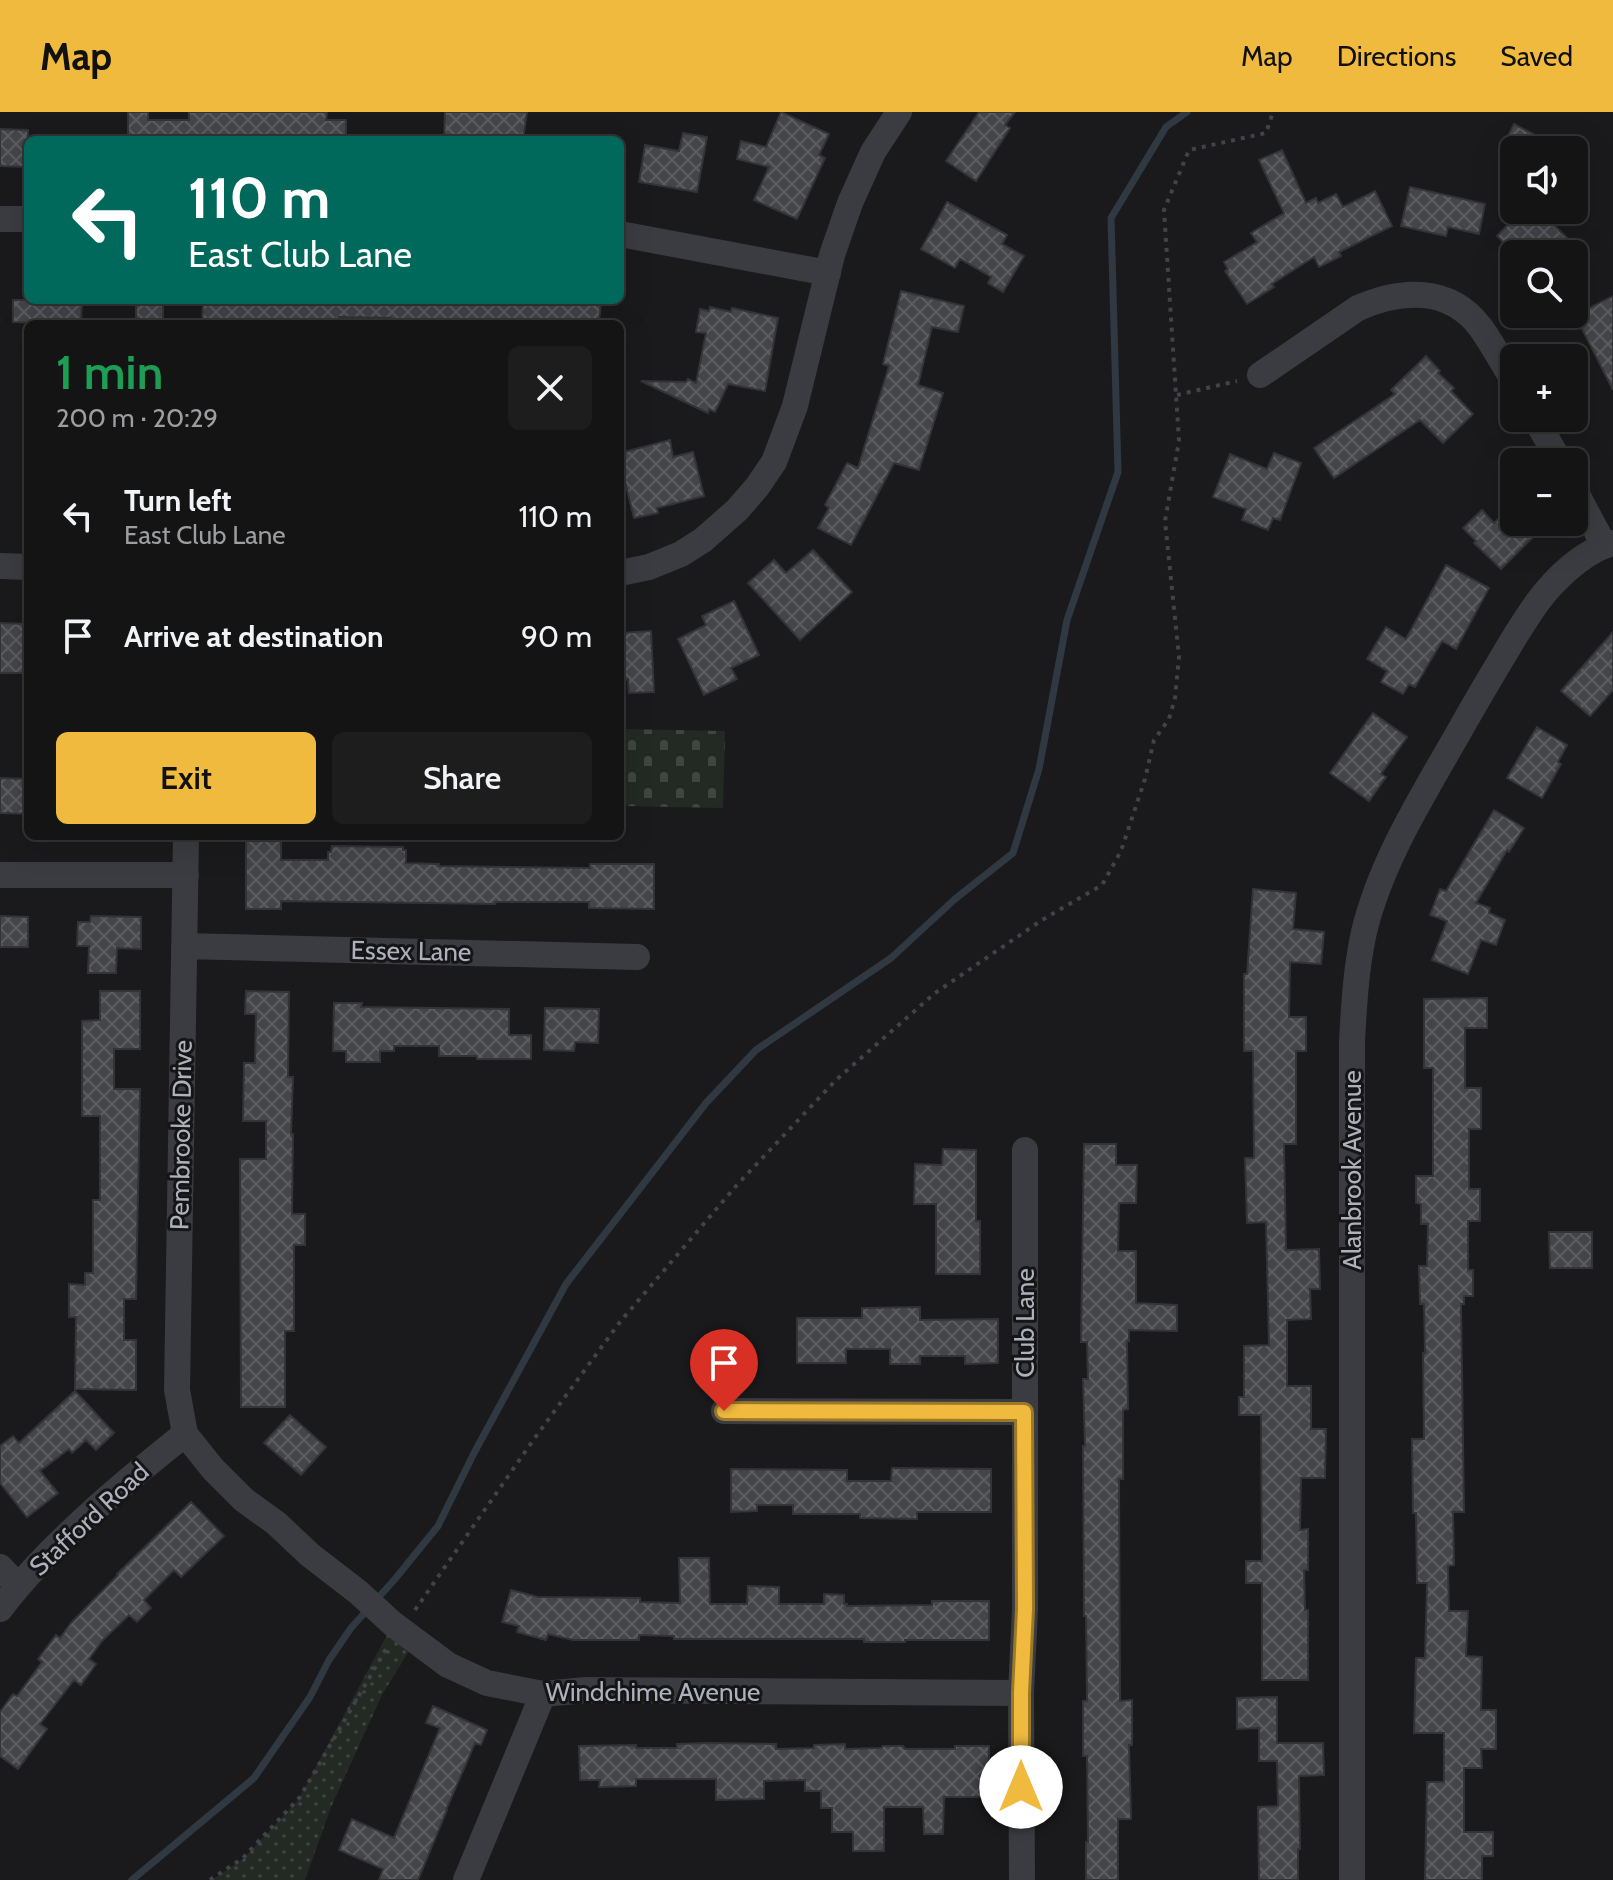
<!DOCTYPE html>
<html lang="en">
<head>
<meta charset="utf-8">
<style>
  :root { --surface:#141415; --page:#1d1d1e; --text:#f1f3f6; --muted:#9d9ea0; --line:#333334; --accent:#f0ba3f }
  body { margin:0; font-family:Cabin,sans-serif; background:var(--page); color:var(--text); height:100vh; display:flex; flex-direction:column; font-size:30px; white-space:nowrap }
  * { box-sizing:border-box; margin:0 }
  p { font-size:26px; color:var(--muted) }
  .icon { flex:none; width:44px; height:44px; fill:none; stroke:currentColor; stroke-width:2; stroke-linecap:round; stroke-linejoin:round }
  .map { position:relative; flex:1; overflow:hidden }
  .details { position:absolute; left:24px; top:208px; width:600px; height:520px; display:flex; flex-direction:column; background:var(--surface); border-radius:12px; box-shadow:0 8px 32px #0002,0 0 0 2px var(--line) }
  .details>* { flex:none }
  .top-card { position:absolute; left:24px; top:24px; width:600px; height:168px; border-radius:12px; box-shadow:0 8px 32px #0002,0 0 0 2px var(--line); background:#00695c; color:#fff; overflow:hidden }
  .controls { position:absolute; left:1500px; top:24px; display:grid; gap:16px }
  .controls a { display:grid; place-items:center; width:88px; height:88px; border-radius:12px; background:var(--surface); box-shadow:0 8px 32px #0002,0 0 0 2px var(--line); font-size:40px }
  .pin { position:absolute; display:grid; place-items:center; width:68px; height:68px; color:#fff; margin:-82px -34px; border-radius:50% 50% 50% 0; rotate:-45deg; box-shadow:0 0 8px #0007 }
  .pin .icon { rotate:45deg }
  .me { position:absolute; width:88px; margin:-44px; rotate:0deg; stroke-linejoin:round; filter:drop-shadow(0 0 6px #0008) }
  .turn { display:flex; align-items:center; gap:28px; height:168px; padding:0 32px; font-size:36px }
  .turn .icon { width:104px; height:104px; stroke-width:2.5 }
  .turn b { display:block; font-size:56px; line-height:68px }
  .round { display:grid; place-items:center; flex:none; width:84px; height:84px; border-radius:12px; background:var(--page) }
  .headline { display:flex; align-items:center; justify-content:space-between; height:136px; padding:0 32px }
  h1 { font-size:48px; font-weight:600; line-height:60px; color:#1e9e55 }
  .button { display:flex; gap:16px; margin-top:auto; padding:16px 32px }
  .button a { flex:1; height:92px; border-radius:12px; background:var(--accent); color:#111; font-size:32px; font-weight:600; line-height:92px; text-align:center }
  .button a+a { background:var(--page); color:var(--text) }
  ul { padding:0; list-style:none }
  li { display:flex; align-items:center; gap:24px; height:120px; padding:0 32px }
  li div { flex:1 }
  li b { display:block; font-size:30px }
  li em { font-style:normal }
  header { display:flex; align-items:center; gap:48px; box-sizing:border-box; height:112px; padding:0 40px; background:var(--accent); color:#111 }
  header strong { font-size:38px }
  nav { display:flex; gap:44px; margin-inline-start:auto; font-size:28px }
  .map>svg:first-child { display:block }
  .grass { fill:url(#grass-dots) }
  .cemetery { fill:url(#cemetery-stones) }
  .lines { fill:none; stroke-linecap:round; stroke-linejoin:round }
  .stream { stroke:#303941; stroke-width:7 }
  .building { fill:url(#building-cross-hatch); stroke:#343438; stroke-width:2 }
  .path { stroke:#414348; stroke-width:4; stroke-dasharray:4 6; stroke-linecap:butt }
  .street { stroke:#3b3c41; stroke-width:26 }
  .route-casing { stroke:#9c7929; stroke-width:20 }
  .route { stroke:#f0ba3f; stroke-width:14 }
  .labels { text-anchor:middle; stroke-width:6; stroke-linejoin:round; paint-order:stroke }
  .street-label { font-size:26px; fill:#adb1bc; stroke:#151517 }
</style>
</head>
<body>
<header>
<strong>Map</strong>
<nav><a>Map</a><a>Directions</a><a>Saved</a></nav>
</header>
<div class="map">
<svg width="1613" height="1768" viewBox="0 0 1613 1768">
  <defs>
    <pattern id="grass-dots" width="8" height="8" patternUnits="userSpaceOnUse" patternTransform="scale(2)"><rect width="8" height="8" fill="#222a23"/><path d="M2 2h.1M6 6h.1" fill="none" stroke="#3f4641" stroke-width="1.8" stroke-linecap="round"/></pattern>
    <pattern id="cemetery-stones" width="16" height="16" patternUnits="userSpaceOnUse" patternTransform="scale(2)"><rect width="16" height="16" fill="#222a23"/><path d="M2 7V4a2 2 0 0 1 4 0v3zM10 15v-3a2 2 0 0 1 4 0v3z" fill="#3f4641"/></pattern>
    <pattern id="building-cross-hatch" width="8" height="8" patternUnits="userSpaceOnUse" patternTransform="scale(2)"><rect width="8" height="8" fill="#444549"/><path d="M0 0l8 8M0 8l8-8" fill="none" stroke="#5c5d61"/></pattern>
  </defs>
  <rect width="100%" height="100%" fill="#1a1a1c"/>
  <path class="grass" d="M 387,1523 L 409,1539 L 382,1583 L 331,1695 L 305,1768 L 212,1768 L 244,1746 L 298,1688 Z"/>
  <path class="cemetery" d="M 620,617 L 725,619 L 723,696 L 620,694 Z"/>
  <g class="lines">
    <path class="stream" d="M 132,1768 L 254,1666 L 310,1585 L 329,1548 L 351,1516 L 395,1467 L 438,1414 L 474,1341 L 566,1172 L 706,991 L 756,938 L 891,846 L 955,787 L 1013,741 L 1039,657 L 1067,508 L 1118,360 L 1111,106 L 1166,15 L 1187,0"/>
  </g>
  <path class="building" d="M 128,0 L 148,0 L 148,8 L 189,8 L 189,0 L 327,0 L 326,8 L 346,8 L 346,28 L 275,28 L 275,26 L 222,25 L 222,28 L 128,28 Z
    M 445,0 L 527,0 L 523,28 L 444,28 Z
    M 781,0 L 829,22 L 819,43 L 825,46 L 797,107 L 754,88 L 769,55 L 737,47 L 741,29 L 766,35 Z
    M 979,0 L 1015,0 L 1005,13 L 1010,16 L 976,69 L 946,49 Z
    M 1514,12 L 1537,24 L 1529,38 L 1501,38 Z
    M 0,17 L 28,18 L 28,55 L 0,54 Z
    M 683,21 L 707,25 L 697,80 L 639,70 L 645,33 L 679,39 Z
    M 1282,38 L 1306,91 L 1316,86 L 1318,91 L 1336,82 L 1343,95 L 1375,79 L 1392,114 L 1339,140 L 1341,144 L 1319,155 L 1314,145 L 1272,172 L 1274,175 L 1247,192 L 1225,159 L 1228,157 L 1224,150 L 1257,130 L 1251,121 L 1284,101 L 1259,48 Z
    M 1410,75 L 1485,92 L 1479,122 L 1448,115 L 1446,124 L 1401,114 Z
    M 947,90 L 1007,123 L 1002,132 L 1024,144 L 1003,180 L 988,171 L 991,165 L 960,147 L 955,156 L 921,137 Z
    M 1522,98 L 1538,98 L 1584,142 L 1515,142 L 1497,124 Z
    M 901,179 L 964,194 L 958,220 L 932,215 L 918,273 L 943,281 L 919,358 L 894,351 L 851,433 L 818,416 L 829,396 L 825,393 L 847,351 L 858,356 L 889,254 L 883,252 Z
    M 1613,184 L 1613,278 L 1575,203 Z
    M 13,188 L 82,188 L 81,212 L 13,210 Z
    M 136,188 L 163,188 L 163,212 L 136,212 Z
    M 203,188 L 601,188 L 599,212 L 391,212 L 391,206 L 339,205 L 339,210 L 336,210 L 336,212 L 225,209 L 224,212 L 202,212 Z
    M 710,195 L 731,200 L 732,196 L 778,206 L 765,279 L 728,272 L 715,300 L 709,297 L 708,301 L 641,269 L 686,270 L 688,267 L 696,271 L 706,221 L 696,220 L 700,197 L 709,199 Z
    M 1426,244 L 1440,259 L 1438,261 L 1454,276 L 1451,279 L 1473,302 L 1443,331 L 1420,308 L 1334,366 L 1314,336 L 1395,282 L 1391,278 Z
    M 670,328 L 673,345 L 693,340 L 704,384 L 657,396 L 658,401 L 634,406 L 620,350 L 620,341 Z
    M 1274,341 L 1301,351 L 1280,408 L 1273,406 L 1268,418 L 1242,408 L 1246,397 L 1213,385 L 1230,342 L 1267,357 Z
    M 1514,392 L 1514,410 L 1548,410 L 1501,457 L 1474,431 L 1476,429 L 1463,416 L 1482,398 L 1494,411 Z
    M 813,438 L 852,480 L 800,528 L 748,471 L 774,448 L 786,461 Z
    M 1446,453 L 1489,476 L 1456,537 L 1442,529 L 1415,575 L 1409,572 L 1403,582 L 1381,570 L 1387,559 L 1367,547 L 1386,515 L 1406,527 Z
    M 734,489 L 759,543 L 731,556 L 737,567 L 704,583 L 678,527 L 706,513 L 702,504 Z
    M 0,511 L 28,512 L 28,561 L 0,561 Z
    M 651,519 L 654,580 L 629,581 L 628,567 L 620,568 L 620,521 Z
    M 1613,520 L 1613,578 L 1590,604 L 1561,579 Z
    M 1373,601 L 1407,625 L 1381,662 L 1386,665 L 1369,689 L 1330,661 Z
    M 1537,615 L 1567,633 L 1558,650 L 1561,652 L 1542,686 L 1507,666 Z
    M 0,666 L 28,667 L 28,702 L 0,701 Z
    M 1494,698 L 1524,716 L 1509,740 L 1507,738 L 1476,791 L 1490,796 L 1489,801 L 1505,808 L 1496,833 L 1481,828 L 1468,862 L 1432,848 L 1447,809 L 1430,803 L 1440,777 L 1446,779 Z
    M 246,724 L 281,724 L 281,748 L 328,748 L 328,740 L 331,740 L 332,734 L 403,735 L 403,738 L 406,738 L 406,751 L 439,752 L 439,754 L 590,756 L 590,752 L 654,752 L 654,797 L 589,796 L 589,790 L 495,790 L 495,792 L 281,789 L 281,797 L 246,797 Z
    M 1253,777 L 1296,781 L 1293,817 L 1324,820 L 1321,852 L 1290,850 L 1289,905 L 1306,905 L 1306,939 L 1296,939 L 1296,1032 L 1284,1032 L 1286,1138 L 1319,1137 L 1320,1177 L 1310,1177 L 1311,1207 L 1287,1208 L 1287,1274 L 1311,1274 L 1311,1317 L 1326,1317 L 1325,1366 L 1301,1366 L 1300,1418 L 1308,1417 L 1308,1458 L 1304,1458 L 1305,1498 L 1308,1498 L 1308,1568 L 1262,1568 L 1262,1471 L 1246,1471 L 1246,1449 L 1262,1449 L 1261,1303 L 1239,1303 L 1239,1285 L 1244,1285 L 1244,1234 L 1269,1233 L 1266,1110 L 1247,1111 L 1245,1046 L 1254,1046 L 1253,939 L 1244,939 L 1244,862 L 1247,862 Z
    M 0,804 L 28,805 L 28,835 L 0,835 Z
    M 91,804 L 141,805 L 141,837 L 117,836 L 116,861 L 88,861 L 89,834 L 77,834 L 78,810 L 90,810 Z
    M 100,879 L 140,879 L 140,937 L 114,937 L 114,977 L 140,977 L 136,1187 L 124,1187 L 124,1228 L 136,1228 L 136,1278 L 75,1277 L 76,1205 L 69,1205 L 69,1172 L 85,1173 L 85,1161 L 93,1161 L 93,1088 L 100,1088 L 100,1004 L 82,1004 L 82,909 L 100,908 Z
    M 246,879 L 289,880 L 288,965 L 293,965 L 291,1022 L 293,1022 L 292,1102 L 305,1102 L 305,1133 L 294,1133 L 294,1219 L 285,1219 L 285,1295 L 241,1295 L 240,1047 L 266,1047 L 266,1009 L 243,1009 L 244,951 L 255,951 L 256,902 L 245,902 Z
    M 1487,886 L 1487,916 L 1465,916 L 1465,976 L 1481,976 L 1481,1017 L 1469,1017 L 1469,1077 L 1480,1077 L 1480,1109 L 1468,1109 L 1468,1158 L 1473,1158 L 1473,1184 L 1464,1184 L 1464,1192 L 1461,1192 L 1464,1400 L 1453,1400 L 1454,1453 L 1448,1454 L 1449,1499 L 1468,1499 L 1466,1544 L 1482,1545 L 1481,1598 L 1496,1598 L 1496,1637 L 1481,1637 L 1482,1656 L 1464,1656 L 1464,1720 L 1493,1720 L 1493,1744 L 1482,1744 L 1482,1768 L 1425,1768 L 1427,1670 L 1444,1670 L 1444,1621 L 1414,1621 L 1416,1546 L 1425,1546 L 1427,1471 L 1417,1471 L 1416,1401 L 1413,1401 L 1412,1327 L 1424,1327 L 1423,1241 L 1425,1241 L 1424,1192 L 1420,1192 L 1419,1154 L 1427,1154 L 1428,1112 L 1421,1112 L 1421,1092 L 1416,1091 L 1416,1064 L 1433,1064 L 1433,956 L 1424,956 L 1424,887 Z
    M 334,891 L 362,891 L 361,895 L 509,897 L 509,923 L 531,923 L 531,947 L 477,947 L 477,944 L 439,944 L 439,934 L 394,934 L 394,939 L 380,939 L 380,950 L 346,950 L 346,939 L 333,939 Z
    M 545,896 L 599,897 L 598,931 L 575,930 L 574,939 L 544,938 Z
    M 1084,1032 L 1116,1032 L 1116,1053 L 1137,1053 L 1136,1091 L 1119,1091 L 1118,1139 L 1136,1139 L 1136,1191 L 1177,1193 L 1177,1219 L 1129,1218 L 1129,1229 L 1127,1229 L 1128,1297 L 1123,1298 L 1123,1367 L 1119,1367 L 1120,1589 L 1132,1588 L 1132,1633 L 1129,1633 L 1131,1707 L 1118,1707 L 1118,1768 L 1086,1768 L 1086,1730 L 1088,1730 L 1087,1644 L 1083,1644 L 1083,1589 L 1087,1589 L 1086,1504 L 1084,1504 L 1083,1334 L 1085,1334 L 1083,1267 L 1088,1267 L 1087,1230 L 1081,1230 Z
    M 943,1037 L 976,1038 L 976,1109 L 980,1109 L 980,1162 L 936,1162 L 936,1092 L 914,1092 L 915,1052 L 942,1053 Z
    M 1549,1120 L 1592,1120 L 1592,1156 L 1550,1156 Z
    M 920,1195 L 920,1208 L 998,1207 L 998,1251 L 965,1252 L 965,1244 L 920,1244 L 920,1252 L 890,1252 L 890,1237 L 846,1237 L 846,1251 L 797,1251 L 797,1206 L 862,1206 L 862,1196 Z
    M 75,1279 L 114,1321 L 96,1338 L 86,1328 L 72,1341 L 69,1337 L 40,1359 L 58,1381 L 27,1405 L 0,1371 L 0,1334 L 13,1324 L 19,1331 Z
    M 290,1303 L 326,1335 L 301,1363 L 264,1331 Z
    M 892,1356 L 991,1357 L 991,1400 L 917,1400 L 917,1407 L 860,1406 L 860,1402 L 793,1402 L 793,1393 L 757,1393 L 757,1399 L 731,1400 L 731,1357 L 847,1358 L 847,1369 L 891,1369 Z
    M 191,1390 L 224,1424 L 181,1465 L 174,1458 L 144,1488 L 151,1496 L 137,1510 L 129,1503 L 102,1529 L 89,1547 L 96,1552 L 81,1573 L 74,1568 L 40,1612 L 47,1617 L 18,1657 L 0,1644 L 0,1600 L 13,1582 L 17,1584 L 42,1550 L 38,1547 L 56,1523 L 60,1526 L 71,1511 L 118,1463 L 117,1462 Z
    M 679,1446 L 709,1446 L 710,1492 L 747,1492 L 748,1474 L 779,1475 L 779,1492 L 824,1492 L 824,1482 L 844,1483 L 844,1492 L 847,1492 L 847,1494 L 932,1493 L 932,1489 L 989,1489 L 989,1528 L 905,1528 L 905,1530 L 864,1530 L 864,1527 L 674,1527 L 674,1524 L 639,1523 L 639,1528 L 573,1528 L 548,1522 L 546,1528 L 517,1520 L 519,1514 L 502,1510 L 511,1478 L 538,1485 L 640,1486 L 640,1490 L 680,1491 Z
    M 1277,1585 L 1277,1631 L 1323,1631 L 1324,1663 L 1299,1664 L 1300,1737 L 1298,1737 L 1298,1768 L 1259,1768 L 1258,1695 L 1278,1694 L 1277,1649 L 1259,1649 L 1259,1616 L 1237,1617 L 1237,1586 Z
    M 433,1594 L 487,1618 L 481,1633 L 475,1631 L 446,1698 L 447,1698 L 418,1768 L 379,1768 L 383,1757 L 339,1738 L 352,1707 L 394,1726 L 440,1616 L 426,1611 Z
    M 707,1631 L 776,1632 L 776,1637 L 814,1636 L 814,1633 L 845,1632 L 845,1637 L 881,1636 L 883,1634 L 903,1634 L 905,1637 L 955,1637 L 955,1634 L 989,1634 L 989,1685 L 944,1685 L 943,1722 L 924,1722 L 923,1695 L 884,1695 L 884,1739 L 853,1739 L 853,1720 L 832,1720 L 832,1696 L 821,1696 L 821,1679 L 805,1679 L 805,1668 L 764,1669 L 764,1687 L 716,1688 L 716,1667 L 636,1667 L 636,1674 L 599,1675 L 600,1668 L 580,1668 L 579,1634 L 636,1633 L 636,1636 L 677,1636 L 677,1632 Z"/>
  <g class="lines">
    <path class="path" d="M 1177,283 L 1237,269
      M 415,1498 L 534,1327 L 620,1210 L 736,1074 L 836,968 L 935,881 L 1042,808 L 1102,773 L 1121,739 L 1145,667 L 1154,628 L 1169,607 L 1175,586 L 1179,545 L 1165,409 L 1179,329 L 1164,98 L 1189,38 L 1266,21 L 1273,0
      M 210,1768 L 243,1746 L 300,1685 L 386,1537"/>
    <path class="street" d="M 0,107 L 28,107
      M 620,122 L 828,161
      M 1260,263 L 1358,196 C 1401,177 1450,174 1481,216 C 1493,233 1503,252 1514,269
      M 1535,306 L 1560,350
      M 1574,377 L 1604,433
      M 0,454 L 28,455
      M 620,461 L 649,455 L 681,442 L 703,428 L 737,398 L 757,375 L 774,350 L 795,294 L 832,143 L 850,91 L 873,40 L 899,0
      M 186,724 L 177,1278 L 185,1322 L 213,1357 L 244,1388 L 276,1411 L 310,1443 L 358,1480 L 393,1512 L 448,1553 L 487,1571 L 543,1582 L 586,1578 L 1021,1581
      M 0,763 L 186,763
      M 184,834 L 637,845
      M 724,1299 L 1024,1300
      M 0,1455 L 18,1474
      M 0,1497 C 49,1433 122,1372 185,1322
      M 466,1768 L 543,1582
      M 1022,1768 L 1021,1581 L 1025,1497 L 1025,1038
      M 1352,1768 L 1352,929 C 1354,893 1356,856 1364,820 C 1382,745 1427,677 1464,611 C 1481,581 1499,551 1517,521 C 1527,506 1536,490 1549,476 C 1565,458 1589,437 1613,431"/>
  </g>
  <g class="lines">
    <defs>
      <path id="route" d="M 724,1299 L 1024,1300 L 1025,1497 L 1021,1581 L 1021,1675"/>
    </defs>
    <use href="#route" class="route-casing"/>
    <use href="#route" class="route"/>
  </g>
  <g class="labels">
    <g class="street-label">
      <text transform="translate(411 839) rotate(1)" y="9">Essex Lane</text>
      <text transform="translate(181 1023) rotate(-89)" y="9">Pembrooke Drive</text>
      <text transform="translate(1352 1058) rotate(-90)" y="9">Alanbrook Avenue</text>
      <text transform="translate(1025 1211) rotate(-90)" y="9">Club Lane</text>
      <text transform="translate(89 1407) rotate(-43)" y="9">Stafford Road</text>
      <text x="653" y="1589">Windchime Avenue</text>
    </g>
  </g>
</svg>
<div class="controls">
<a><svg class="icon" aria-label="sound" viewBox="0 0 24 24"><path d="M4 9h4l5-4v14l-5-4H4zM17 9q2 3 0 6"/></svg></a>
<a><svg class="icon" aria-label="search" viewBox="0 0 24 24"><circle cx="10" cy="10" r="6"/><path d="M15 15l6 6"/></svg></a>
<a>+</a>
<a>−</a>
</div>
<div class="pin" style="left:724px;top:1299px;background:#d93025"><svg class="icon" aria-label="arrive" viewBox="0 0 24 24"><path d="M6 21V4h12l-3 4 3 4H6"/></svg></div>
<svg class="me" style="left:1021px;top:1675px" viewBox="-20 -20 40 40"><circle r="19" fill="#fff"/><path d="M0-13L10 11 0 6-10 11z" fill="#f0ba3f"/></svg>
<div class="top-card">
<div class="turn"><svg class="icon" aria-label="left" viewBox="0 0 24 24"><path d="M17 20v-9H6M10 6l-5 5 5 5"/></svg><div><b>110 m</b>East Club Lane</div></div>
</div>
<section class="details">
<div class="headline"><div><h1>1 min</h1><p>200 m · 20:29</p></div><a class="round"><svg class="icon" aria-label="close" viewBox="0 0 24 24"><path d="M6 6l12 12M18 6L6 18"/></svg></a></div>
<ul>
<li><svg class="icon" aria-label="left" viewBox="0 0 24 24"><path d="M17 20v-9H6M10 6l-5 5 5 5"/></svg><div><b>Turn left</b><p>East Club Lane</p></div><em>110 m</em></li>
<li><svg class="icon" aria-label="arrive" viewBox="0 0 24 24"><path d="M6 21V4h12l-3 4 3 4H6"/></svg><div><b>Arrive at destination</b></div><em>90 m</em></li>
</ul>
<div class="button"><a>Exit</a><a>Share</a></div>
</section>
</div>
</body>
</html>
